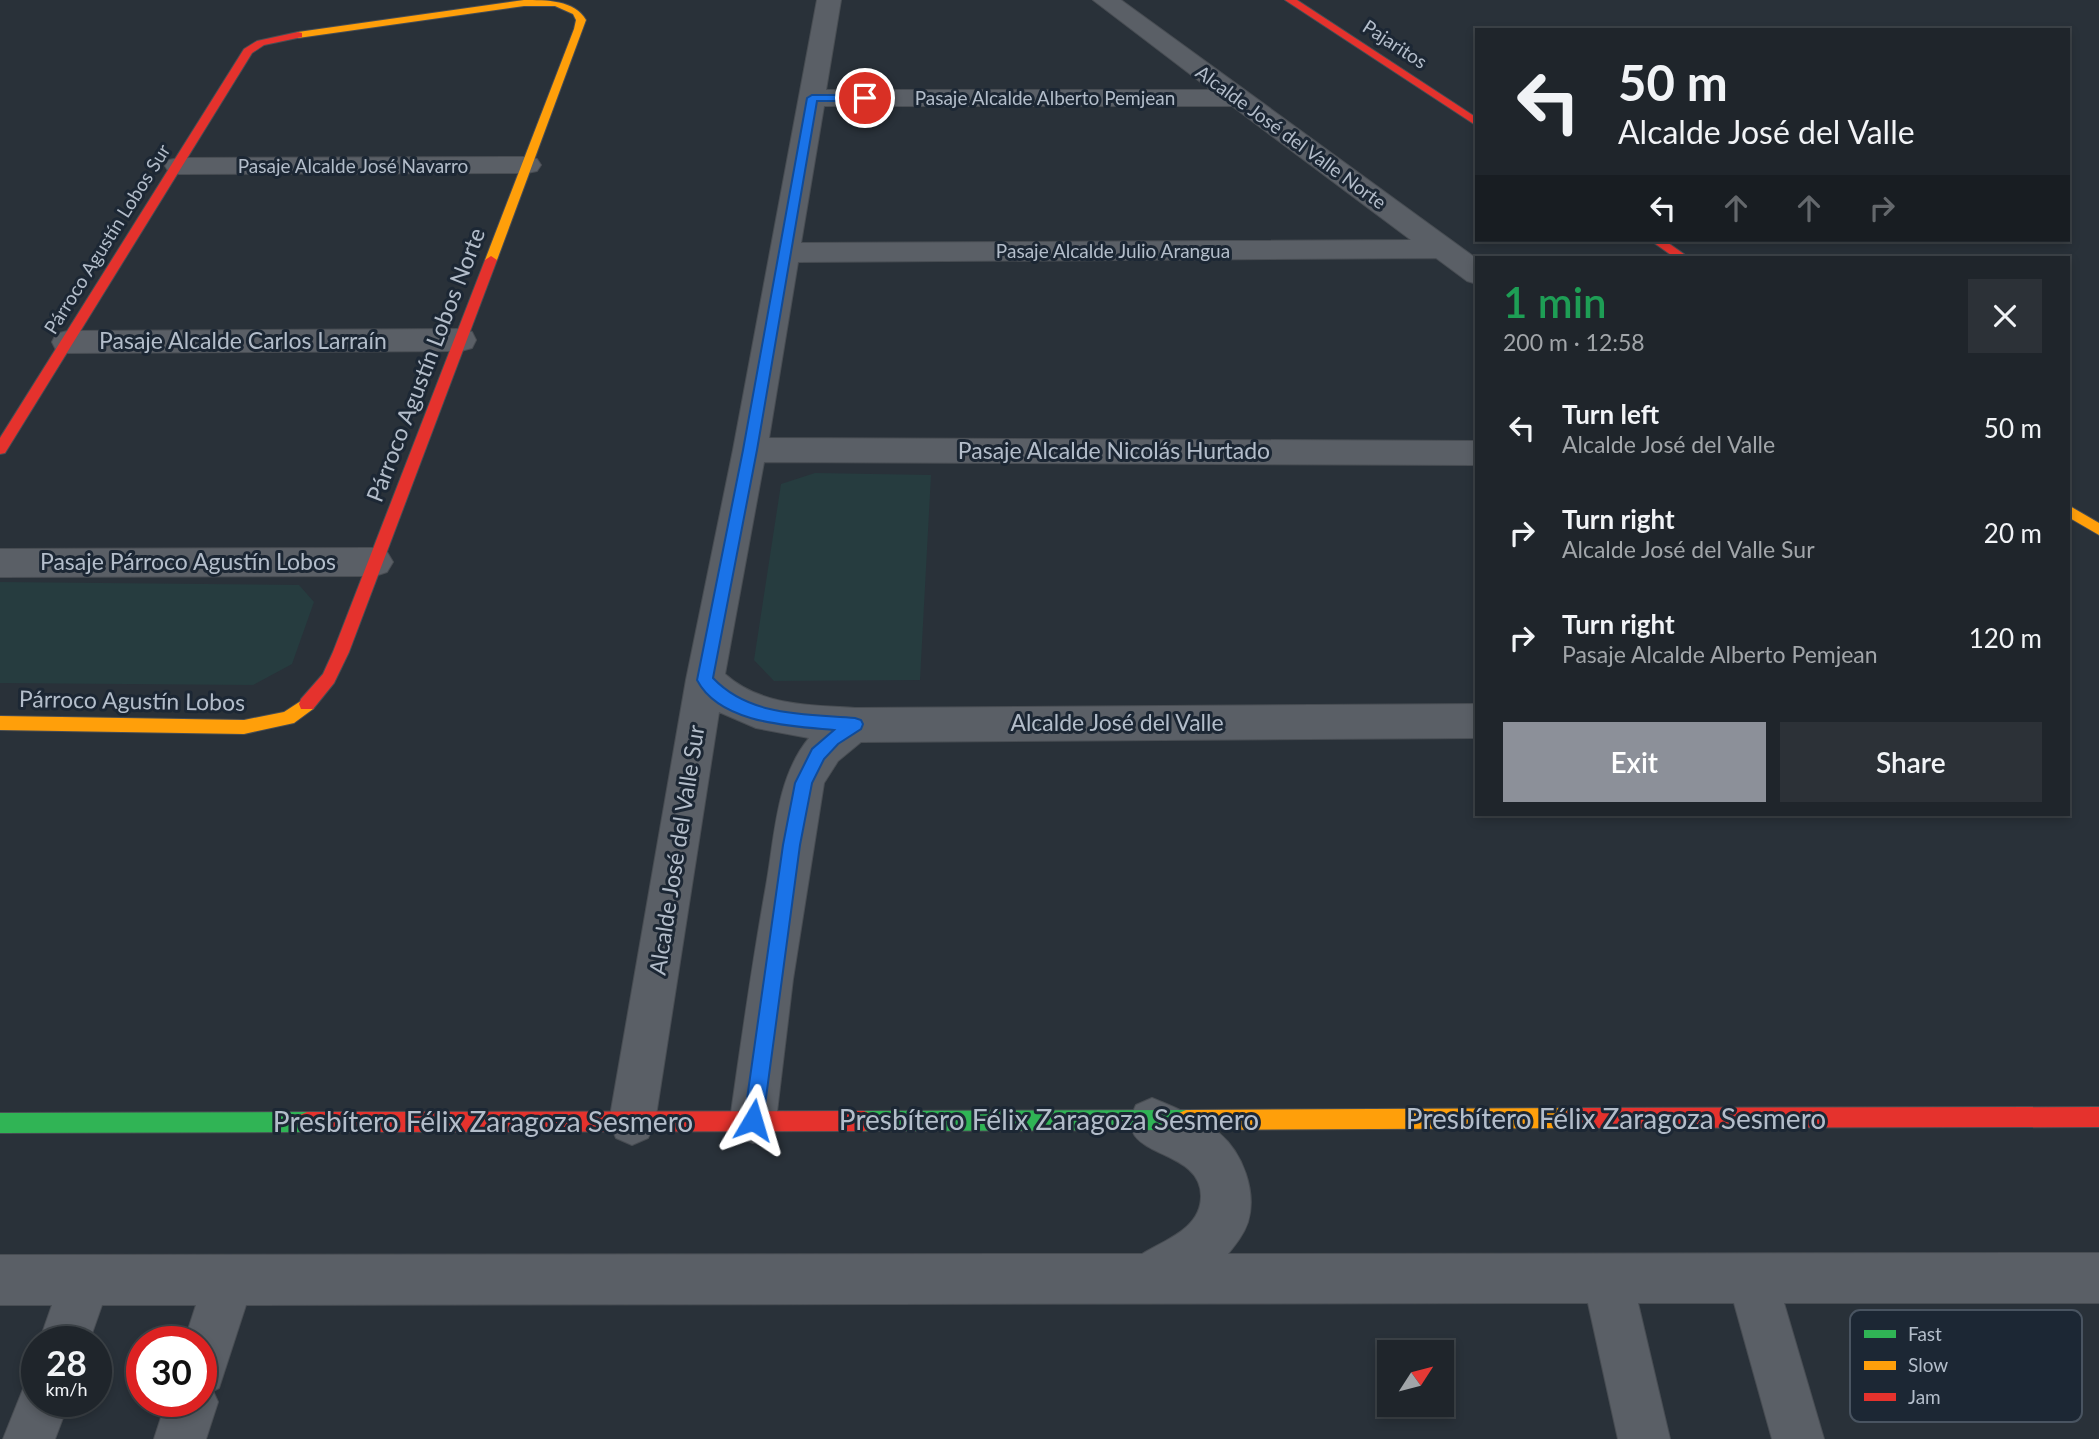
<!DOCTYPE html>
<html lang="en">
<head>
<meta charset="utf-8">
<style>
  :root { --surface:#1f252b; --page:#2c3137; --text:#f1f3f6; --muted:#a1a5a9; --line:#3c4247; --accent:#8c9099 }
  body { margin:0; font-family:Lato,sans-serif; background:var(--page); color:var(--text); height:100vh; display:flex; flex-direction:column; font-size:26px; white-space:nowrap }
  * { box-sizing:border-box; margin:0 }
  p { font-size:23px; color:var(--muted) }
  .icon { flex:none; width:38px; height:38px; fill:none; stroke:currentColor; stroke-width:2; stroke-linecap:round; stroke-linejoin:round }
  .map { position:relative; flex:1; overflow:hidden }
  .side { position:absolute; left:1475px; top:256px; width:595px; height:560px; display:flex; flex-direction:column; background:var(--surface); border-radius:0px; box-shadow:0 4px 10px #0003,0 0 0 2px var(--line) }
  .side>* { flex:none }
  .guide { position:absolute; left:1475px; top:28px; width:595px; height:214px; border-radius:0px; box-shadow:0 4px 10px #0003,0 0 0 2px var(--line); background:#1f252b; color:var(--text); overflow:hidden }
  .needle { width:46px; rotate:54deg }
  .buttons { position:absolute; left:1377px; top:1340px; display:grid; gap:14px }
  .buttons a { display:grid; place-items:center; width:77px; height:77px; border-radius:0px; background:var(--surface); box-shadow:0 4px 10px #0003,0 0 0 2px var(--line); font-size:35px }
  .speed { position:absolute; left:21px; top:1326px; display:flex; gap:14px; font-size:35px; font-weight:700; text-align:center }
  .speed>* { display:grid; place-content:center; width:91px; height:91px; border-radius:50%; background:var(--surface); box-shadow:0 4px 10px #0003,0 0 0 2px var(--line); line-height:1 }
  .speed small { font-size:18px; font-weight:400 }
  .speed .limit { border:10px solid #d22; background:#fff; color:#111 }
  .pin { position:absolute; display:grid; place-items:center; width:60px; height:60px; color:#fff; margin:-30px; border:4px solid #fff; border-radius:50%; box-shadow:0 2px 7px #0007 }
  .me { position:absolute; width:77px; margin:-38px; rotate:7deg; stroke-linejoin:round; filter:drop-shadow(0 0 5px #0008) }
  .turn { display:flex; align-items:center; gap:24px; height:147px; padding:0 28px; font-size:32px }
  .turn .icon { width:91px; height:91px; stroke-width:2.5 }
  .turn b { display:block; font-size:49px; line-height:60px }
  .lanes { display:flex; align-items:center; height:66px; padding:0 28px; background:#0003; justify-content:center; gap:35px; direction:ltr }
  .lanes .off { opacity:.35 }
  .round { display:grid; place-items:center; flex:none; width:74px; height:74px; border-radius:0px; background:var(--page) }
  .head { display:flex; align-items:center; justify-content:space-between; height:119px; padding:0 28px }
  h1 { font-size:42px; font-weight:600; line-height:52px; color:#1e9e55 }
  .action { display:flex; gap:14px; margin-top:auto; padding:14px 28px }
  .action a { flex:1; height:80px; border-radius:0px; background:var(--accent); color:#fff; font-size:28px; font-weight:600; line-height:80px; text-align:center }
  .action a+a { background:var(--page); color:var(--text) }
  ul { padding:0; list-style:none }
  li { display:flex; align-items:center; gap:21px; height:105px; padding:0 28px }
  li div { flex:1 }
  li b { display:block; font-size:26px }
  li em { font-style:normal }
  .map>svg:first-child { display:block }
  .green { fill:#263c3f }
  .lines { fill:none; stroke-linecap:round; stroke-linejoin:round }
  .street-casing { stroke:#484d53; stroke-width:2 }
  .fast-casing { stroke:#484d53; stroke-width:2 }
  .slow-casing { stroke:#484d53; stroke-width:2 }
  .jam-casing { stroke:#484d53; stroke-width:2 }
  .street { fill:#5a5f66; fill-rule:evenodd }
  .fast { fill:#30b455; fill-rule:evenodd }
  .slow { fill:#ff9f0a; fill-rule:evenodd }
  .jam { fill:#e5322d; fill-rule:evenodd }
  .route { fill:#1a73e8; stroke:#114b97; stroke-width:2 }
  .labels { text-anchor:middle; stroke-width:6; stroke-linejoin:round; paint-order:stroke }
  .far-street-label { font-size:19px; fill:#b3bdca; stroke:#1c2734 }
  .street-label { font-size:23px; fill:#b3bdca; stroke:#1c2734 }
  .near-street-label { font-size:28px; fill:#b3bdca; stroke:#1c2734 }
  .key { fill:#1c2734; stroke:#495461; stroke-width:2 }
  .key-label { font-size:19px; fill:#b3bdca }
</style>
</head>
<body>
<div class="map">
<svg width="2099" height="1439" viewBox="0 0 2099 1439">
  <rect width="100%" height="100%" fill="#293139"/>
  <path class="green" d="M 815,473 L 931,475 L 920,680 L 774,681 L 754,660 L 781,484 Z
    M 0,582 L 299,585 L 314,602 L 292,664 L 253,685 L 0,683 Z"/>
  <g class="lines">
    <defs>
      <path id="street" d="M 817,0 L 841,0 L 826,90 L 1211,90 L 1093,0 L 1121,0 L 1477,259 L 1477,284 L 1467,281 L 1436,258 L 798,262 L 769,438 L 1477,441 L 1477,465 L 764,462 L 725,674 C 761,706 809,705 855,708 L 1477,704 L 1477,738 L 861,742 L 838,761 L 824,783 L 793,979 L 776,1120 L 769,1136 L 753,1143 L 737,1136 L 730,1120 C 741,1042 752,964 766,886 C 775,836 776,778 809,738 L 756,728 L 719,712 L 655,1122 L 648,1138 L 632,1145 L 616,1138 L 609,1122 L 686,680 L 733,450 ZM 824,106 L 1232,106 L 1411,240 L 801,243 Z
        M 527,157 L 537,159 L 541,165 L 537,171 L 527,173 L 179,174 L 169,172 L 165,166 L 169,160 L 179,158 Z
        M 461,329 L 472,332 L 476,340 L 472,348 L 461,351 L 67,353 L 56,350 L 52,342 L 56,334 L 67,331 Z
        M 375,548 L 387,552 L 393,562 L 387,572 L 375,576 L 0,577 L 0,549 Z
        M 1152,1098 C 1172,1106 1203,1119 1219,1133 C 1243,1153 1257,1192 1248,1222 C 1244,1234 1236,1244 1228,1254 L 2099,1253 L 2099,1303 L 1784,1303 L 1824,1439 L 1772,1439 L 1734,1303 L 1638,1303 L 1670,1439 L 1618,1439 L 1588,1303 L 246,1305 L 219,1388 L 213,1391 L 218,1402 L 206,1439 L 154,1439 L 166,1402 L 201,1402 L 201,1342 L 184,1342 L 196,1305 L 102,1305 L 89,1342 L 39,1342 L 52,1305 L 0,1305 L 0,1255 L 1142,1254 C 1167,1239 1201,1228 1201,1196 C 1201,1158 1151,1157 1135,1136 C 1132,1132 1131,1125 1129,1121 L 1136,1105 Z
        M 37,1379 L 37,1402 L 69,1402 L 55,1439 L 3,1439 L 25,1384 Z"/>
      <path id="fast" d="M 1186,1110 L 1193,1113 L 1196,1120 L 1193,1127 L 1186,1130 L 864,1131 L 857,1128 L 854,1121 L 857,1114 L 864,1111 Z
        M 307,1112 L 314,1115 L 317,1122 L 314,1129 L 307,1132 L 0,1133 L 0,1113 Z"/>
      <path id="slow" d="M 524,0 C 546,0 575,0 586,20 L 497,260 L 491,264 L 485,260 L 574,29 L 576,20 L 573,14 L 555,6 L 524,6 L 298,38 L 293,35 L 298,32 Z
        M 2068,505 L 2099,523 L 2099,535 L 2068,517 Z
        M 307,697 L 313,699 L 315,704 L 313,709 L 294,723 L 244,734 L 0,730 L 0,716 L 244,720 L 284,712 Z
        M 1574,1108 L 1581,1111 L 1584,1118 L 1581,1125 L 1574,1128 L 1186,1130 L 1179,1127 L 1176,1120 L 1179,1113 L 1186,1110 Z"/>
      <path id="jam" d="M 1285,0 L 1297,0 L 1477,118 L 1477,126 Z
        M 298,32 L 302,33 L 302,37 L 264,45 L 252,53 L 5,453 L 0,454 L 0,438 L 244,49 L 257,41 Z
        M 1650,240 L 1664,240 L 1688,257 L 1674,257 Z
        M 491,256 L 497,260 L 349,652 L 334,683 L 313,709 L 301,709 L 299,704 L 301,699 L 323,674 L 333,652 L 485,260 Z
        M 2099,1107 L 2099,1127 L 1574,1128 L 1567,1125 L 1564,1118 L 1567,1111 L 1574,1108 Z
        M 864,1111 L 871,1114 L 874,1121 L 871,1128 L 864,1131 L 307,1132 L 300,1129 L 297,1122 L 300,1115 L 307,1112 Z"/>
    </defs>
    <use href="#street" class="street-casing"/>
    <use href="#fast" class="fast-casing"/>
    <use href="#slow" class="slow-casing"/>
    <use href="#jam" class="jam-casing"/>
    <use href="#street" class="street"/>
    <use href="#fast" class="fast"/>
    <use href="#slow" class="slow"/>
    <use href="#jam" class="jam"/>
  </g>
  <path class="route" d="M 812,95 L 865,95 L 871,98 L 865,101 L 817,101 L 757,450 L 713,678 C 750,717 806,714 855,718 L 861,720 L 863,724 L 861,729 L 838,744 L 824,759 L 812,783 L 800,845 L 763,1120 L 760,1127 L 753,1130 L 747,1127 L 744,1120 L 783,845 L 795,783 L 812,749 L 834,730 C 791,726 720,724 697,680 L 743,450 L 807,98 Z"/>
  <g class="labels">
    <g class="far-street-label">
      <text transform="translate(1395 44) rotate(33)" y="7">Pajaritos</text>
      <text x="1045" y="105">Pasaje Alcalde Alberto Pemjean</text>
      <text transform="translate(1291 137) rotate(36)" y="7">Alcalde José del Valle Norte</text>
      <text x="353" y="173">Pasaje Alcalde José Navarro</text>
      <text transform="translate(107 239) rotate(-58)" y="7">Párroco Agustín Lobos Sur</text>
      <text x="1113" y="258">Pasaje Alcalde Julio Arangua</text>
    </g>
    <g class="street-label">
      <text x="243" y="349">Pasaje Alcalde Carlos Larraín</text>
      <text transform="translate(426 365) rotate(-69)" y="8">Párroco Agustín Lobos Norte</text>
      <text x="1114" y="459">Pasaje Alcalde Nicolás Hurtado</text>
      <text x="188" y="570">Pasaje Párroco Agustín Lobos</text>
      <text transform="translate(132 701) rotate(1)" y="8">Párroco Agustín Lobos</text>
      <text x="1117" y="731">Alcalde José del Valle</text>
      <text transform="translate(677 850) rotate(-81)" y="8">Alcalde José del Valle Sur</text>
    </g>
    <g class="near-street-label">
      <text x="1616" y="1129">Presbítero Félix Zaragoza Sesmero</text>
      <text x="1049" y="1130">Presbítero Félix Zaragoza Sesmero</text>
      <text x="483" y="1132">Presbítero Félix Zaragoza Sesmero</text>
    </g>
  </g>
  <rect x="1850" y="1310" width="232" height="112" rx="10" class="key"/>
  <rect x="1864" y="1330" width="32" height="8" fill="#30b455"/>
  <rect x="1864" y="1361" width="32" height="9" fill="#ff9f0a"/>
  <rect x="1864" y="1393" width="32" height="8" fill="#e5322d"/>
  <g class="key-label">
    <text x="1908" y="1341">Fast</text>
    <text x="1908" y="1372">Slow</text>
    <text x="1908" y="1404">Jam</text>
  </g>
</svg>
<div class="buttons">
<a><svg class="needle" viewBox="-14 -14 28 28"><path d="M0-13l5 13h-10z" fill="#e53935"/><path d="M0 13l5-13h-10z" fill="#a1a5a9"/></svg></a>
</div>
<div class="speed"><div>28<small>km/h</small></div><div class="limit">30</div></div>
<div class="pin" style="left:865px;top:98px;background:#d93025"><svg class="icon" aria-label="arrive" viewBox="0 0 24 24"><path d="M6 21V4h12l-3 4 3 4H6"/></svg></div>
<svg class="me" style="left:753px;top:1120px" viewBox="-20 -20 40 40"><path d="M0-17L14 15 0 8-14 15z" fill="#1a73e8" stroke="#fff" stroke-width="4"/></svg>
<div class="guide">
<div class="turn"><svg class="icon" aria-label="left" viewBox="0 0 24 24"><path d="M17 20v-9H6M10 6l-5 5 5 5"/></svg><div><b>50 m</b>Alcalde José del Valle</div></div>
<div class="lanes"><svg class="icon" aria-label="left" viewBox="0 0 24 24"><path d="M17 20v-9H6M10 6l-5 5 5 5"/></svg><svg class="icon off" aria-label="ahead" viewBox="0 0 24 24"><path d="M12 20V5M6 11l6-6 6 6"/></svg><svg class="icon off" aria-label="ahead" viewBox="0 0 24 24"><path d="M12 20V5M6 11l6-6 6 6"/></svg><svg class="icon off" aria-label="right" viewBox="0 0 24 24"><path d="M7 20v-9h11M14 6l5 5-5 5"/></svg></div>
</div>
<section class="side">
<div class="head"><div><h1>1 min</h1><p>200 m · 12:58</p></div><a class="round"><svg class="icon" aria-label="close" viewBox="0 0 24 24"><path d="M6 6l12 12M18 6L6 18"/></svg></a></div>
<ul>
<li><svg class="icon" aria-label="left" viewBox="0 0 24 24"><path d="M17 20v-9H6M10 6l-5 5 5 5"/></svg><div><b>Turn left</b><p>Alcalde José del Valle</p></div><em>50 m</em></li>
<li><svg class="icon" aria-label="right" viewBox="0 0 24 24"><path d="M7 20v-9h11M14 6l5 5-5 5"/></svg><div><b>Turn right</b><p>Alcalde José del Valle Sur</p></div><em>20 m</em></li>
<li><svg class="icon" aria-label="right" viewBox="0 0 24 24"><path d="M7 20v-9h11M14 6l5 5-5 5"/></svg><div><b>Turn right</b><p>Pasaje Alcalde Alberto Pemjean</p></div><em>120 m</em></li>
</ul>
<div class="action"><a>Exit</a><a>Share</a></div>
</section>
</div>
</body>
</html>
